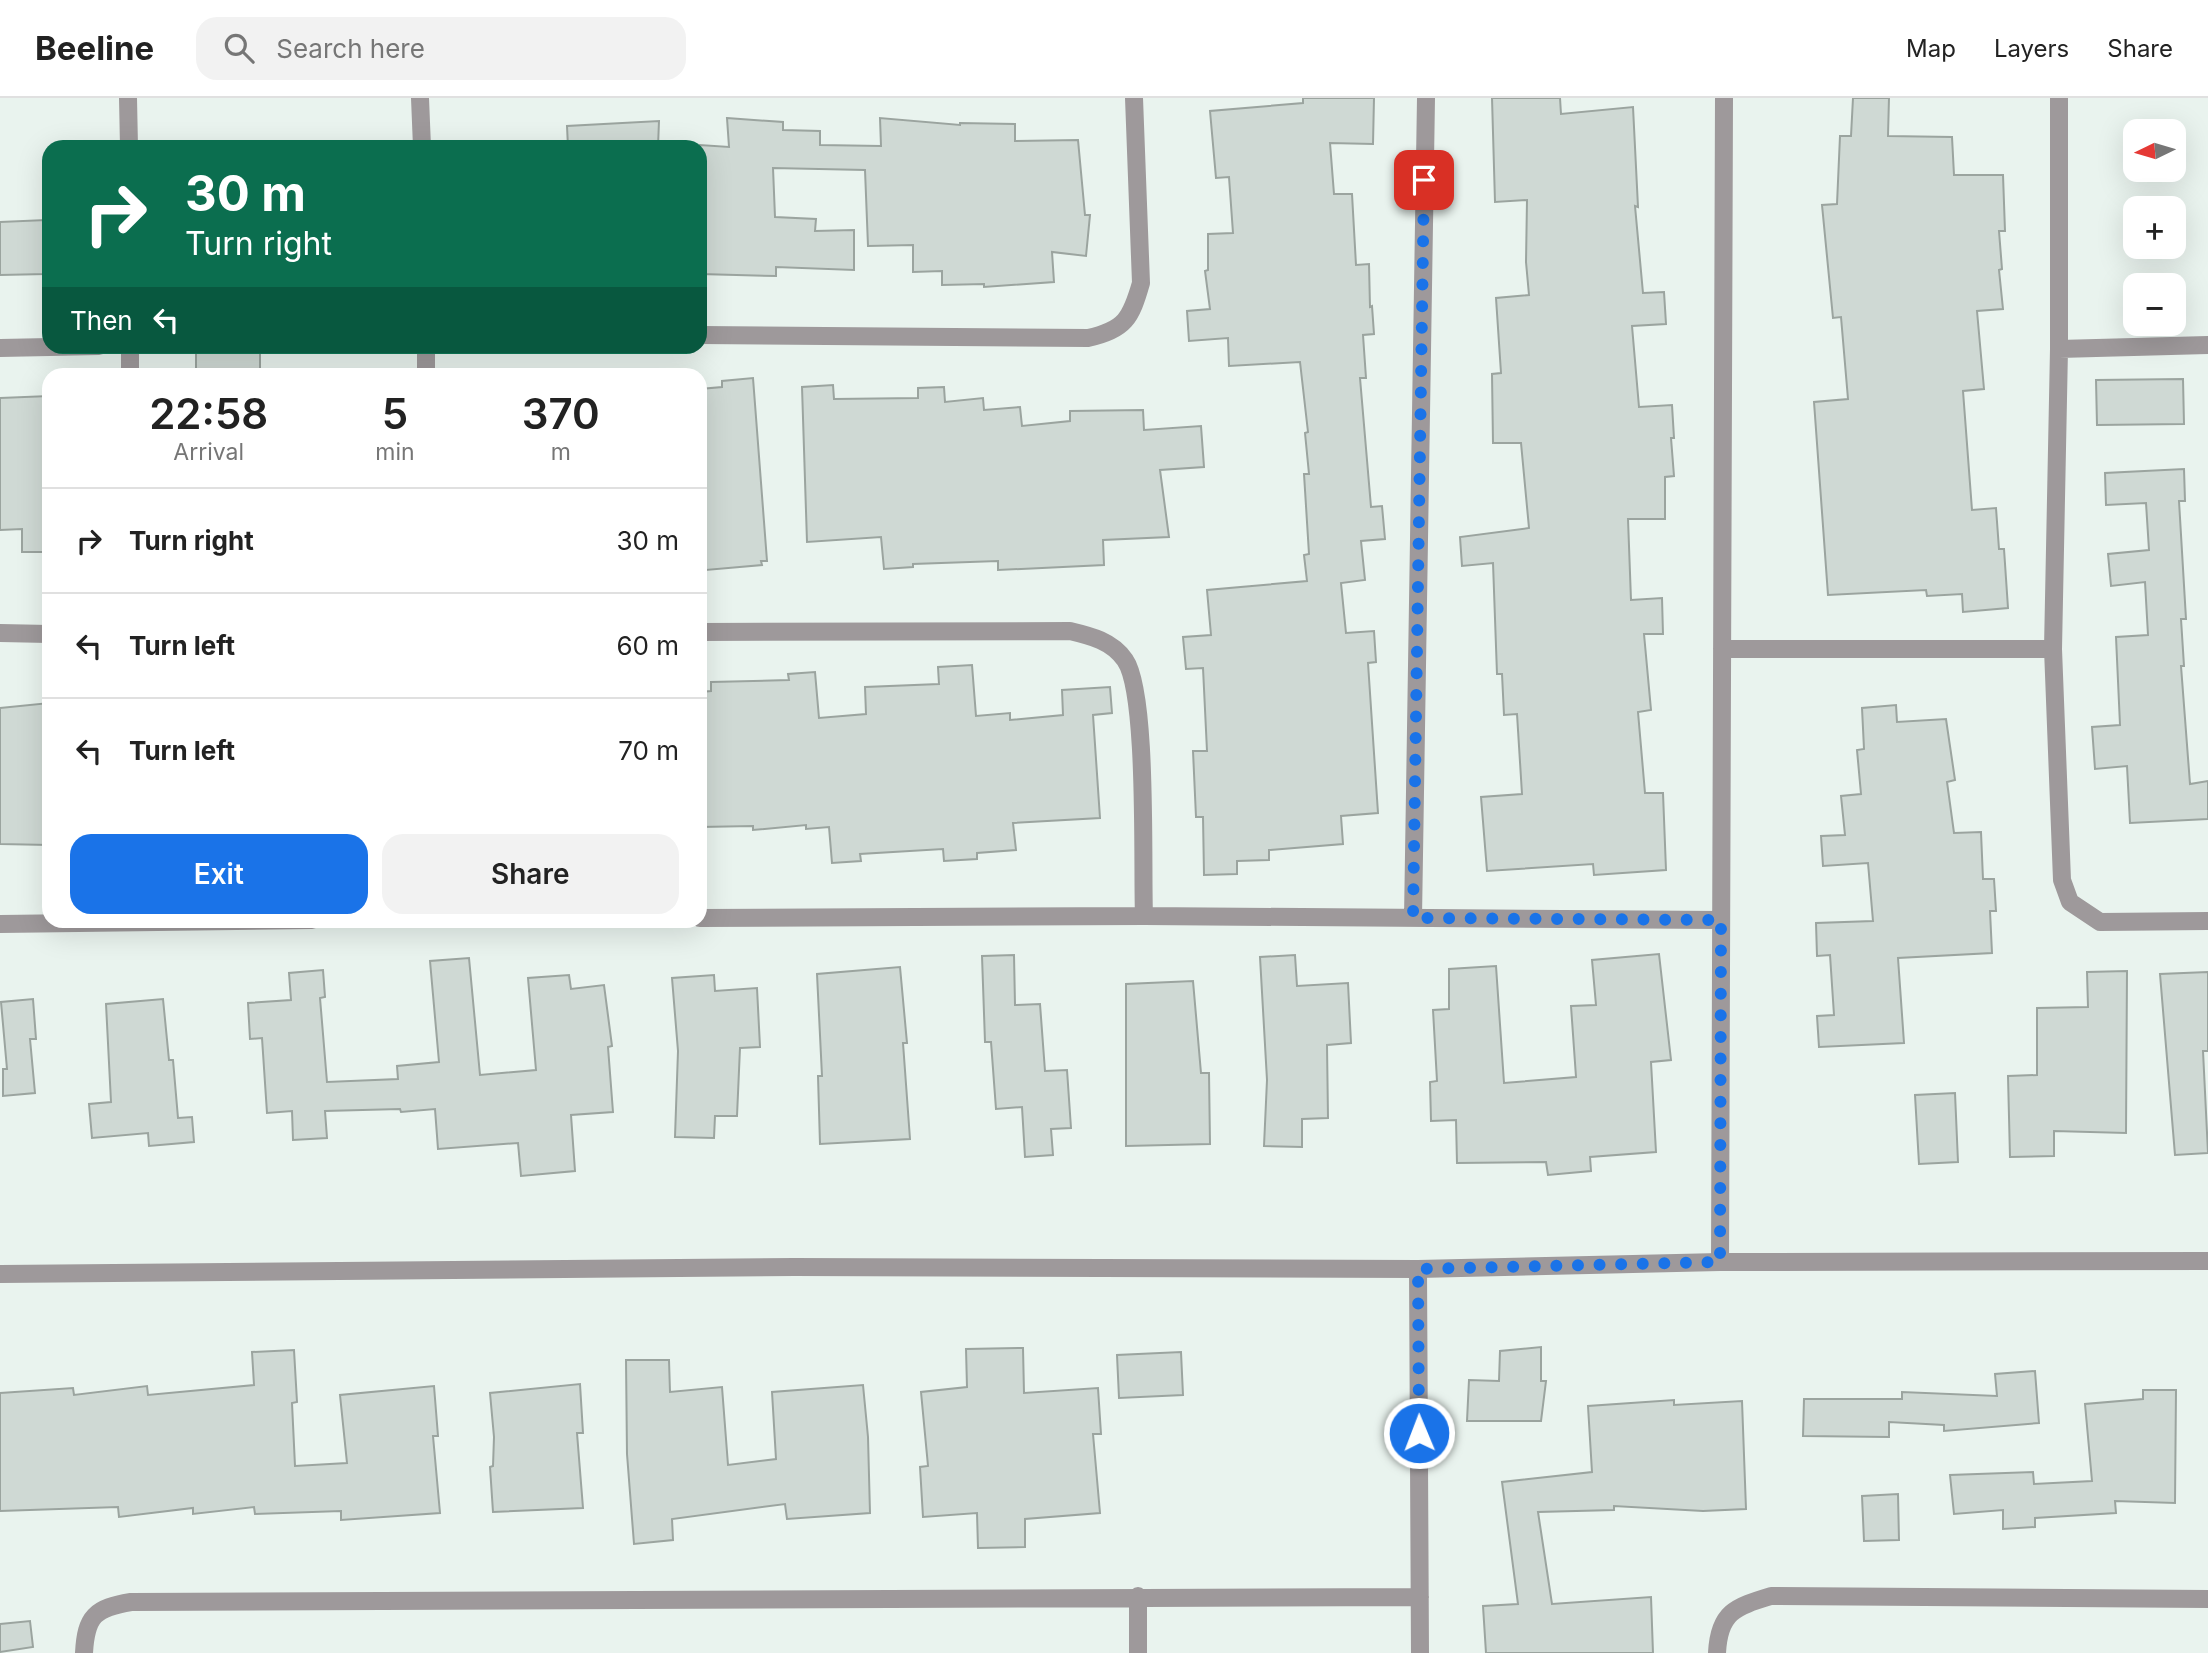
<!DOCTYPE html>
<html lang="en">
<head>
<meta charset="utf-8">
<style>
  :root { --surface:#fff; --page:#f2f2f2; --text:#222; --muted:#767676; --line:#e0e0e0; --accent:#1a73e8 }
  body { margin:0; font-family:Inter,sans-serif; background:var(--page); color:var(--text); height:100vh; display:flex; flex-direction:column; font-size:26px; white-space:nowrap }
  * { box-sizing:border-box; margin:0 }
  p { font-size:23px; color:var(--muted) }
  .icon { flex:none; width:38px; height:38px; fill:none; stroke:currentColor; stroke-width:2; stroke-linecap:round; stroke-linejoin:round }
  .map { position:relative; flex:1; overflow:hidden }
  .panel { position:absolute; left:42px; top:270px; width:665px; height:560px; display:flex; flex-direction:column; background:var(--surface); border-radius:21px; box-shadow:0 7px 28px #0002 }
  .panel>* { flex:none }
  .top-card { position:absolute; left:42px; top:42px; width:665px; height:214px; border-radius:21px; box-shadow:0 7px 28px #0002; background:#0b6e4f; color:#fff; overflow:hidden }
  .needle { width:46px; rotate:265deg }
  .buttons { position:absolute; left:2123px; top:21px; display:grid; gap:14px }
  .buttons a { display:grid; place-items:center; width:63px; height:63px; border-radius:14px; background:var(--surface); box-shadow:0 7px 28px #0002; font-size:35px }
  .pin { position:absolute; display:grid; place-items:center; width:60px; height:60px; color:#fff; margin:-30px; border-radius:14px; box-shadow:0 4px 10px #0006 }
  .me { position:absolute; width:77px; margin:-38px; rotate:359deg; stroke-linejoin:round; filter:drop-shadow(0 0 5px #0008) }
  .turn { display:flex; align-items:center; gap:24px; height:147px; padding:0 28px; font-size:32px }
  .turn .icon { width:91px; height:91px; stroke-width:2.5 }
  .turn b { display:block; font-size:49px; line-height:60px }
  .then { display:flex; align-items:center; height:66px; padding:0 28px; background:#0003; gap:14px; font-size:26px }
  .eta { display:flex; justify-content:space-evenly; align-items:center; height:119px; text-align:center }
  .eta b { font-size:42px; font-weight:600; line-height:49px }
  .primary-button { display:flex; gap:14px; margin-top:auto; padding:14px 28px }
  .primary-button a { flex:1; height:80px; border-radius:21px; background:var(--accent); color:#fff; font-size:28px; font-weight:600; line-height:80px; text-align:center }
  .primary-button a+a { background:var(--page); color:var(--text) }
  ul { padding:0; list-style:none }
  li { display:flex; align-items:center; gap:21px; height:105px; padding:0 28px; border-top:2px solid var(--line) }
  li div { flex:1 }
  li b { display:block; font-size:26px }
  li em { font-style:normal }
  header { display:flex; align-items:center; gap:42px; box-sizing:border-box; height:98px; padding:0 35px; background:var(--surface); border-bottom:2px solid var(--line) }
  header strong { font-size:33px }
  nav { display:flex; gap:38px; margin-inline-start:auto; font-size:24px }
  .search { width:490px; height:63px; background:var(--page); display:flex; align-items:center; gap:18px; box-sizing:border-box; padding:0 24px; border-radius:21px; color:var(--muted); font-size:26px }
  .map>svg:first-child { display:block }
  .building { fill:#cfd9d4; stroke:#9ba49f; stroke-width:2 }
  .lines { fill:none; stroke-linecap:round; stroke-linejoin:round }
  .minor { stroke:#9e999b; stroke-width:18 }
  .tertiary { stroke:#9e999b; stroke-width:18 }
  .route { stroke:#1a73e8; stroke-width:12; stroke-dasharray:0 21.6 }
</style>
</head>
<body>
<header>
<strong>Beeline</strong>
<div class="search"><svg class="icon" aria-label="search" viewBox="0 0 24 24"><circle cx="10" cy="10" r="6"/><path d="M15 15l6 6"/></svg>Search here</div>
<nav><a>Map</a><a>Layers</a><a>Share</a></nav>
</header>
<div class="map">
<svg width="2208" height="1555" viewBox="0 0 2208 1555">
  <rect width="100%" height="100%" fill="#e9f3ee"/>
  <path class="building" d="M 1303,0 L 1374,0 L 1373,46 L 1330,45 L 1334,96 L 1352,96 L 1356,167 L 1369,166 L 1370,209 L 1372,208 L 1374,236 L 1363,237 L 1366,280 L 1360,280 L 1371,409 L 1382,408 L 1385,441 L 1361,443 L 1365,482 L 1341,485 L 1346,535 L 1374,533 L 1376,564 L 1368,565 L 1378,715 L 1341,718 L 1343,746 L 1269,752 L 1269,762 L 1237,763 L 1237,776 L 1204,777 L 1203,719 L 1196,719 L 1193,653 L 1207,653 L 1203,570 L 1186,571 L 1183,539 L 1211,537 L 1207,492 L 1307,483 L 1304,457 L 1309,456 L 1304,376 L 1309,376 L 1305,335 L 1308,334 L 1300,264 L 1229,268 L 1228,240 L 1189,243 L 1187,213 L 1210,211 L 1205,173 L 1208,172 L 1208,136 L 1233,135 L 1229,79 L 1216,80 L 1210,13 L 1303,5 Z
    M 1492,0 L 1560,0 L 1561,16 L 1633,9 L 1638,109 L 1635,108 L 1643,195 L 1664,194 L 1666,226 L 1632,228 L 1639,309 L 1672,307 L 1674,340 L 1671,340 L 1674,378 L 1665,379 L 1665,421 L 1628,421 L 1631,502 L 1662,500 L 1663,536 L 1644,536 L 1651,612 L 1638,614 L 1645,695 L 1663,695 L 1666,772 L 1594,777 L 1593,766 L 1487,773 L 1481,699 L 1522,696 L 1517,616 L 1504,617 L 1502,576 L 1497,576 L 1493,465 L 1462,468 L 1460,439 L 1529,430 L 1521,345 L 1493,345 L 1492,276 L 1501,275 L 1496,200 L 1529,197 L 1526,164 L 1527,102 L 1495,104 Z
    M 1853,0 L 1889,0 L 1888,38 L 1952,39 L 1954,77 L 2003,77 L 2005,133 L 1999,133 L 2002,171 L 1999,172 L 2003,211 L 1977,213 L 1984,291 L 1963,293 L 1972,412 L 1996,410 L 1999,451 L 2004,451 L 2008,510 L 1963,514 L 1962,496 L 1927,498 L 1926,492 L 1828,497 L 1814,304 L 1848,301 L 1841,219 L 1833,220 L 1822,107 L 1837,106 L 1840,38 L 1851,38 Z
    M 727,20 L 783,24 L 783,32 L 820,33 L 820,47 L 881,48 L 880,20 L 960,27 L 960,25 L 1015,26 L 1015,43 L 1078,42 L 1085,117 L 1090,117 L 1086,158 L 1052,154 L 1054,184 L 984,189 L 984,186 L 942,187 L 942,173 L 913,174 L 913,147 L 868,148 L 865,72 L 773,70 L 775,119 L 816,121 L 815,133 L 854,132 L 854,172 L 776,169 L 776,178 L 700,176 L 700,47 L 729,49 Z
    M 659,23 L 658,49 L 568,49 L 567,28 Z
    M 46,122 L 46,176 L 0,177 L 0,124 Z
    M 196,248 L 260,248 L 260,276 L 196,276 Z
    M 753,280 L 767,463 L 761,463 L 762,467 L 706,472 L 706,465 L 700,466 L 700,291 L 722,289 L 722,283 Z
    M 2183,281 L 2184,326 L 2097,327 L 2096,282 Z
    M 833,287 L 834,301 L 918,300 L 918,290 L 944,289 L 945,304 L 983,300 L 984,312 L 1020,309 L 1022,328 L 1070,323 L 1070,313 L 1143,312 L 1144,332 L 1201,328 L 1204,369 L 1160,372 L 1169,439 L 1103,442 L 1104,467 L 998,472 L 998,463 L 913,466 L 913,469 L 884,471 L 881,439 L 807,444 L 802,289 Z
    M 49,298 L 49,454 L 22,454 L 22,431 L 0,432 L 0,300 Z
    M 2184,371 L 2185,403 L 2179,403 L 2186,521 L 2181,521 L 2184,568 L 2181,568 L 2190,686 L 2208,683 L 2208,721 L 2130,725 L 2127,668 L 2095,671 L 2092,629 L 2120,627 L 2116,539 L 2148,537 L 2145,484 L 2111,488 L 2108,456 L 2149,452 L 2146,405 L 2106,407 L 2105,375 Z
    M 972,567 L 976,618 L 1010,615 L 1010,622 L 1063,617 L 1062,592 L 1110,589 L 1112,615 L 1093,617 L 1100,720 L 1013,725 L 1016,752 L 977,755 L 977,761 L 944,763 L 943,751 L 860,756 L 861,763 L 832,765 L 829,729 L 806,731 L 806,727 L 753,732 L 753,728 L 700,729 L 700,594 L 711,593 L 711,584 L 789,582 L 788,576 L 815,574 L 819,620 L 866,616 L 865,589 L 939,586 L 938,569 Z
    M 49,605 L 49,747 L 0,746 L 0,610 Z
    M 1896,607 L 1897,624 L 1946,621 L 1955,682 L 1947,684 L 1954,735 L 1981,734 L 1983,781 L 1994,781 L 1996,813 L 1990,813 L 1992,855 L 1898,860 L 1904,945 L 1819,949 L 1817,918 L 1834,917 L 1830,857 L 1817,858 L 1816,825 L 1873,823 L 1868,765 L 1823,768 L 1821,738 L 1845,737 L 1841,698 L 1861,696 L 1857,652 L 1864,651 L 1862,610 Z
    M 1659,856 L 1671,962 L 1651,964 L 1656,1054 L 1590,1059 L 1591,1073 L 1548,1077 L 1546,1064 L 1457,1065 L 1456,1022 L 1431,1023 L 1430,984 L 1437,983 L 1433,912 L 1449,911 L 1449,871 L 1496,868 L 1504,985 L 1576,979 L 1571,908 L 1596,907 L 1592,862 Z
    M 1014,857 L 1015,907 L 1040,906 L 1045,973 L 1067,972 L 1071,1030 L 1051,1031 L 1053,1057 L 1025,1059 L 1022,1009 L 996,1011 L 991,944 L 985,944 L 982,858 Z
    M 1295,857 L 1297,888 L 1348,885 L 1351,945 L 1327,947 L 1328,1020 L 1302,1021 L 1302,1049 L 1264,1048 L 1267,982 L 1260,859 Z
    M 469,860 L 480,977 L 536,972 L 528,880 L 569,877 L 571,891 L 604,887 L 612,948 L 608,949 L 613,1014 L 571,1017 L 575,1073 L 521,1078 L 518,1045 L 438,1051 L 435,1011 L 401,1014 L 400,1011 L 325,1013 L 327,1040 L 293,1042 L 292,1013 L 267,1015 L 262,940 L 250,941 L 248,905 L 291,902 L 289,875 L 323,872 L 325,899 L 320,900 L 327,984 L 398,981 L 397,968 L 439,964 L 430,863 Z
    M 900,869 L 907,945 L 903,945 L 910,1041 L 820,1046 L 818,978 L 822,978 L 817,876 Z
    M 2127,873 L 2126,1035 L 2054,1033 L 2054,1058 L 2010,1059 L 2008,978 L 2037,977 L 2037,910 L 2088,909 L 2087,874 Z
    M 2208,874 L 2208,953 L 2203,953 L 2208,1055 L 2175,1057 L 2160,876 Z
    M 714,877 L 715,893 L 757,890 L 760,949 L 740,950 L 737,1018 L 715,1018 L 714,1040 L 675,1039 L 678,953 L 672,880 Z
    M 1193,883 L 1201,975 L 1209,975 L 1210,1046 L 1126,1048 L 1126,886 Z
    M 33,901 L 36,941 L 30,941 L 35,995 L 3,998 L 3,971 L 7,971 L 1,904 Z
    M 163,901 L 169,962 L 173,962 L 178,1020 L 192,1019 L 194,1044 L 149,1048 L 148,1035 L 92,1040 L 89,1006 L 111,1004 L 106,906 Z
    M 1955,995 L 1958,1064 L 1919,1066 L 1915,997 Z
    M 1541,1249 L 1541,1283 L 1546,1283 L 1541,1323 L 1467,1323 L 1469,1282 L 1499,1283 L 1500,1253 Z
    M 1023,1250 L 1024,1295 L 1098,1290 L 1101,1336 L 1093,1336 L 1100,1415 L 1025,1421 L 1025,1449 L 978,1450 L 977,1415 L 923,1419 L 920,1369 L 928,1368 L 921,1294 L 967,1289 L 966,1251 Z
    M 294,1252 L 297,1304 L 292,1305 L 295,1368 L 347,1365 L 340,1297 L 434,1288 L 438,1338 L 433,1338 L 440,1415 L 341,1422 L 341,1413 L 255,1416 L 254,1409 L 193,1416 L 193,1410 L 119,1419 L 118,1409 L 0,1413 L 0,1295 L 73,1290 L 74,1297 L 147,1288 L 148,1297 L 254,1287 L 252,1254 Z
    M 1181,1254 L 1183,1297 L 1119,1300 L 1117,1257 Z
    M 626,1262 L 669,1262 L 670,1294 L 722,1289 L 728,1367 L 776,1361 L 772,1294 L 863,1287 L 868,1339 L 870,1415 L 787,1421 L 785,1406 L 672,1421 L 673,1442 L 634,1446 L 627,1356 Z
    M 2035,1273 L 2039,1325 L 1944,1333 L 1944,1327 L 1889,1324 L 1889,1339 L 1803,1338 L 1804,1301 L 1902,1301 L 1902,1294 L 1997,1298 L 1995,1276 Z
    M 580,1286 L 583,1335 L 577,1335 L 583,1410 L 493,1414 L 490,1369 L 493,1368 L 494,1339 L 490,1295 Z
    M 2143,1292 L 2176,1292 L 2175,1405 L 2115,1403 L 2116,1415 L 2035,1420 L 2035,1429 L 2003,1431 L 2003,1412 L 1954,1416 L 1950,1377 L 2033,1374 L 2034,1386 L 2092,1383 L 2085,1306 L 2143,1301 Z
    M 1674,1302 L 1674,1307 L 1742,1303 L 1746,1411 L 1703,1413 L 1614,1408 L 1614,1412 L 1538,1414 L 1552,1506 L 1651,1499 L 1653,1555 L 1486,1555 L 1483,1508 L 1518,1506 L 1502,1384 L 1592,1374 L 1588,1308 Z
    M 1898,1396 L 1899,1442 L 1864,1443 L 1862,1398 Z
    M 30,1523 L 33,1549 L 0,1554 L 0,1526 Z"/>
  <g class="lines">
    <path class="minor" d="M 128,0 L 129,49
      M 420,0 L 422,49
      M 2059,0 L 2059,251 L 2053,551 L 2062,782 L 2070,804 L 2100,824 L 2208,823
      M 700,237 L 1088,240 C 1125,232 1131,220 1141,185 L 1134,0
      M 130,248 L 130,276
      M 0,250 L 99,248
      M 2059,251 L 2208,247
      M 426,276 L 426,248
      M 700,534 L 1070,533 C 1091,538 1112,543 1125,562 C 1148,595 1142,769 1144,818
      M 0,535 L 49,536
      M 1722,551 L 2053,551
      M 700,820 L 1144,818 L 1721,822
      M 1413,820 L 1426,0
      M 0,826 L 312,822
      M 1720,1164 L 1724,0
      M 1418,1171 L 1420,1555
      M 84,1555 C 86,1518 95,1510 131,1504 L 1420,1499
      M 1138,1555 L 1138,1498
      M 1717,1555 C 1719,1514 1735,1509 1771,1498 L 2208,1501"/>
    <path class="tertiary" d="M 0,1176 L 794,1169 L 1418,1171 L 1720,1164 L 2208,1163"/>
  </g>
  <g class="lines">
    <path class="route" d="M 1419,1335 L 1418,1171 L 1720,1164 L 1721,822 L 1413,820 L 1424,82"/>
  </g>
</svg>
<div class="buttons">
<a><svg class="needle" viewBox="-14 -14 28 28"><path d="M0-13l5 13h-10z" fill="#e53935"/><path d="M0 13l5-13h-10z" fill="#767676"/></svg></a>
<a>+</a>
<a>−</a>
</div>
<div class="pin" style="left:1424px;top:82px;background:#d93025"><svg class="icon" aria-label="arrive" viewBox="0 0 24 24"><path d="M6 21V4h12l-3 4 3 4H6"/></svg></div>
<svg class="me" style="left:1419px;top:1335px" viewBox="-20 -20 40 40"><circle r="17" fill="#1a73e8" stroke="#fff" stroke-width="3"/><path d="M0-11L8 9 0 5-8 9z" fill="#fff"/></svg>
<div class="top-card">
<div class="turn"><svg class="icon" aria-label="right" viewBox="0 0 24 24"><path d="M7 20v-9h11M14 6l5 5-5 5"/></svg><div><b>30 m</b>Turn right</div></div>
<div class="then">Then<svg class="icon" aria-label="left" viewBox="0 0 24 24"><path d="M17 20v-9H6M10 6l-5 5 5 5"/></svg></div>
</div>
<section class="panel">
<div class="eta">
<div><b>22:58</b><p>Arrival</p></div>
<div><b>5</b><p>min</p></div>
<div><b>370</b><p>m</p></div>
</div>
<ul>
<li><svg class="icon" aria-label="right" viewBox="0 0 24 24"><path d="M7 20v-9h11M14 6l5 5-5 5"/></svg><div><b>Turn right</b></div><em>30 m</em></li>
<li><svg class="icon" aria-label="left" viewBox="0 0 24 24"><path d="M17 20v-9H6M10 6l-5 5 5 5"/></svg><div><b>Turn left</b></div><em>60 m</em></li>
<li><svg class="icon" aria-label="left" viewBox="0 0 24 24"><path d="M17 20v-9H6M10 6l-5 5 5 5"/></svg><div><b>Turn left</b></div><em>70 m</em></li>
</ul>
<div class="primary-button"><a>Exit</a><a>Share</a></div>
</section>
</div>
</body>
</html>
